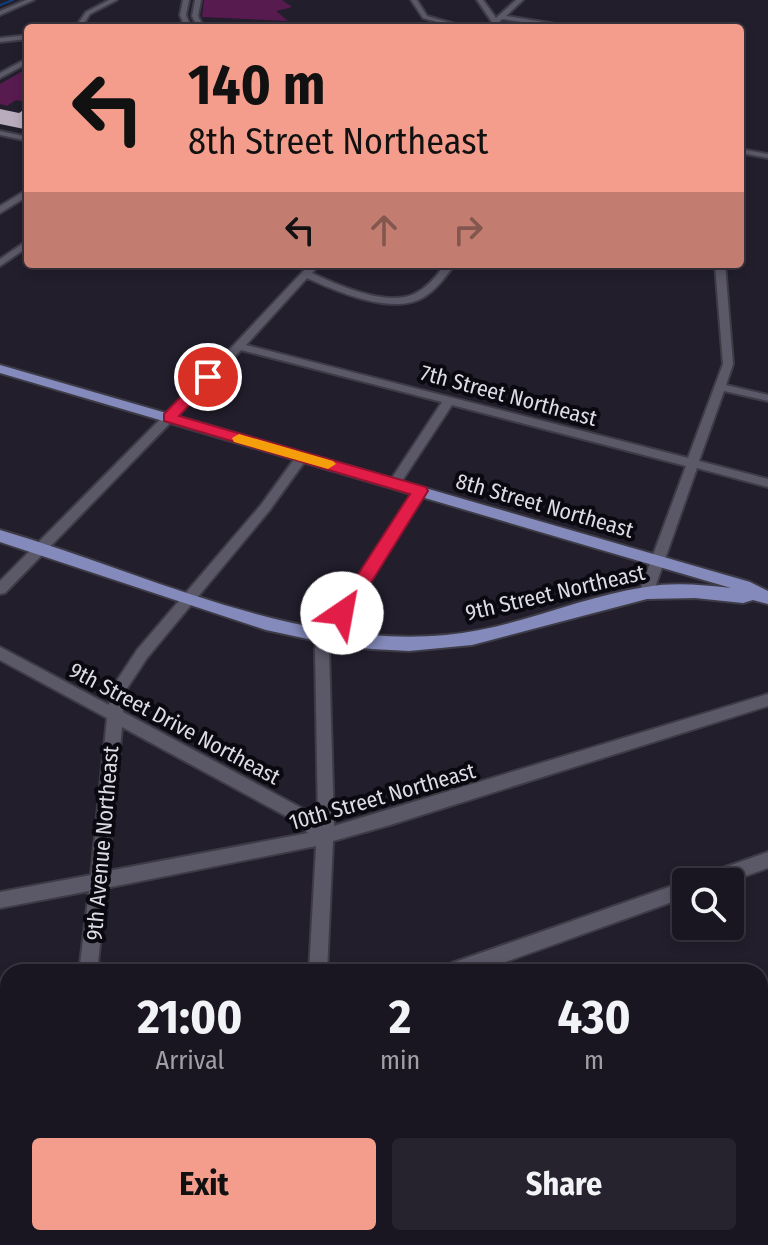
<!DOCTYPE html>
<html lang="en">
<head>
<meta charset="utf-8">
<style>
  :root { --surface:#1a1621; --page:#27232e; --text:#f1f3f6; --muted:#9f9fa5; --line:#38353f; --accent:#f49d8d }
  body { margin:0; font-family:"Fira Sans Condensed",sans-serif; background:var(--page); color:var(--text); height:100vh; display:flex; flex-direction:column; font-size:30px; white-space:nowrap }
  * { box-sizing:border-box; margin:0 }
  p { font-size:26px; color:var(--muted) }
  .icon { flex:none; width:44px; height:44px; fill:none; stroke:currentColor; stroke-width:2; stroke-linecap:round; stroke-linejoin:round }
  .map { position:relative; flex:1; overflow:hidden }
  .details { position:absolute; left:0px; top:964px; width:768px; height:282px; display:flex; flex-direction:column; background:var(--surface); border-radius:24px 24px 0 0; box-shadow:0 4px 12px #0003,0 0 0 2px var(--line) }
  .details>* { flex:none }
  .top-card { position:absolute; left:24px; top:24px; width:720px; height:244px; border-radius:8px; box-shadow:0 4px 12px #0003,0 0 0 2px var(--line); background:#f49d8d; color:#111; overflow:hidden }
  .controls { position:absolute; left:672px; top:868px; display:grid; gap:16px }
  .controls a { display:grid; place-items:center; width:72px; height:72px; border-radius:8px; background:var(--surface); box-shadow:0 4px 12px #0003,0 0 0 2px var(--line); font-size:40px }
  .pin { position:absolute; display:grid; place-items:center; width:68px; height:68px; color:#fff; margin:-34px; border:4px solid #fff; border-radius:50%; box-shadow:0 2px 8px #0007 }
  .me { position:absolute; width:88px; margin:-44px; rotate:33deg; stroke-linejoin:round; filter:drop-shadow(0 0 6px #0008) }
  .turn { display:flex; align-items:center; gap:28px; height:168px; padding:0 32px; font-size:36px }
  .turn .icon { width:104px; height:104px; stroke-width:2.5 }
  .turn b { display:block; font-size:56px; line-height:68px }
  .lanes { display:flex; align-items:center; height:76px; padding:0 32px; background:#0003; justify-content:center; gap:40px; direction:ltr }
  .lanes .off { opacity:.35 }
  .eta { display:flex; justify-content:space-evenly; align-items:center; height:136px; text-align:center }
  .eta b { font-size:48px; font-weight:700; line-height:56px }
  .primary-button { display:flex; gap:16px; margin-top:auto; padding:16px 32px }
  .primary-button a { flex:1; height:92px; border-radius:8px; background:var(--accent); color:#111; font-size:32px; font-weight:700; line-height:92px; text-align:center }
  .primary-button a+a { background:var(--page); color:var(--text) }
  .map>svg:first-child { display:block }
  .green { fill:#581b50 }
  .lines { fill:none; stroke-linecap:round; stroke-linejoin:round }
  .stream { stroke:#0f3e7c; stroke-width:2 }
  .building { fill:#b8acbd }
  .minor-casing { stroke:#3d3b46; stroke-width:4 }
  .major-casing { stroke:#3d3b46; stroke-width:4 }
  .minor { fill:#5b5868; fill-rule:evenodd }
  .major { fill:#848abb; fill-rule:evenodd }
  .route { fill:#e11d48; stroke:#92132f; stroke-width:2 }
  .slow { fill:#f59e0b }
  .labels { text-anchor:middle; stroke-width:8; stroke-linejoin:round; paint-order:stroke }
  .street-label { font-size:22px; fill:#dddbe5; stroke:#0b0910 }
</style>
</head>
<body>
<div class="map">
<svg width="768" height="1245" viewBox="0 0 768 1245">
  <rect width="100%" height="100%" fill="#221e2c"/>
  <path class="green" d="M 204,0 L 282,0 L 292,7 L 276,11 L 288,21 L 202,17 Z
    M 28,68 L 28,103 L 16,100 L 7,106 L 0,104 L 0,84 Z"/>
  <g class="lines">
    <path class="stream" d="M 0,5 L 13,0"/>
  </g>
  <path class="building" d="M 28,107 L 28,126 L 24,129 L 0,124 L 0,109 L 19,113 Z"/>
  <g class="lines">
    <defs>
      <path id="minor" d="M 26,0 L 34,0 L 0,15 L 0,11 Z
        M 109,0 L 117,0 L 90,14 L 81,28 L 75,28 L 86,12 Z
        M 183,0 L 189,0 L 186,15 L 191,28 L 185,28 L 180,15 Z
        M 195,0 L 201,0 L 198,16 L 204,28 L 198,28 L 192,16 Z
        M 411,0 L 417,0 L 427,16 L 469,28 L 458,28 L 423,18 Z
        M 477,0 L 483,0 L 496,18 L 516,0 L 523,0 L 506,16 L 580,28 L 563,28 L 502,19 L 493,28 L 486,28 L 492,22 Z
        M 28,35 L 28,39 L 0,42 L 0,38 Z
        M 28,58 L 28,63 L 0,78 L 0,73 Z
        M 0,131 L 28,137 L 28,141 L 0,135 Z
        M 740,149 L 768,154 L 768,158 L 740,153 Z
        M 28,189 L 28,196 L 0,213 L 0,206 Z
        M 28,240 L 28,247 L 0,266 L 0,259 Z
        M 310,264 L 320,264 L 312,273 C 337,285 387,307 414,294 C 427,288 437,276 445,264 L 455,264 C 446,276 437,289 424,297 C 393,316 338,292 307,278 L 246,345 L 688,458 L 723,364 L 715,264 L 725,264 L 733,364 L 726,385 L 768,395 L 768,401 L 724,391 L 699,461 L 768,479 L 768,487 L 697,468 L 653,593 L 646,598 L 639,593 L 686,466 L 452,405 L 398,487 L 394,488 L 388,484 L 442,402 L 241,350 L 5,593 L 0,594 L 0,581 L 232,347 Z
        M 302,453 L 308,457 L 269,511 L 147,658 L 124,693 L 123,712 L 307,811 L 318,821 L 315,649 L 317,645 L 327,645 L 329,649 L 334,826 L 768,694 L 768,706 L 390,825 L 333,841 L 327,972 L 309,972 L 316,846 L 106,888 L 97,972 L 79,972 L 89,891 L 0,908 L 0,892 L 91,875 L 107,718 L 0,660 L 0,647 L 109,705 L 112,688 L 137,650 L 261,505 L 298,454 ZM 122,727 L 295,821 L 308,833 L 108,871 Z
        M 420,487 L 426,491 L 331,642 L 321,642 L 319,638 L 321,634 L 416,488 Z
        M 768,852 L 768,868 L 728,882 L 697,882 L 700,876 Z
        M 686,881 L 689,882 L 686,882 L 686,897 L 477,972 L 443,972 L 446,966 L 452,963 Z
        M 768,1166 L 768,1186 L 760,1188 L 760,1168 Z
        M 33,1238 L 55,1238 L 54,1245 L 32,1245 Z
        M 306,1238 L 328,1238 L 328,1245 L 306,1245 Z
        M 403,1238 L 474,1238 L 471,1245 L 400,1245 Z"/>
      <path id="major" d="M 0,365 L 750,582 L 768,591 L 768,604 L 753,600 L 743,603 L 695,598 L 647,599 L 472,645 L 409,651 L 372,649 L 336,645 L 266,630 L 0,542 L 0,530 C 145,572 291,649 446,635 C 515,629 578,597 646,587 C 674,582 703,585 731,588 L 0,373 Z"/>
    </defs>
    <use href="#minor" class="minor-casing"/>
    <use href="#major" class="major-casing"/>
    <use href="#minor" class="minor"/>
    <use href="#major" class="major"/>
  </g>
  <path class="route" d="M 208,373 L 215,377 L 179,416 L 426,487 L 428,491 L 349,618 L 342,620 L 333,613 L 410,494 L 164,421 L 164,414 L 203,374 Z"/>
  <path class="slow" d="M 239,434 L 333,461 L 336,464 L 328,469 L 234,442 L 232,438 Z"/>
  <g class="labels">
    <g class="street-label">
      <text transform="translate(509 395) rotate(15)" y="8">7th Street Northeast</text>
      <text transform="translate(545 505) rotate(16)" y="8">8th Street Northeast</text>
      <text transform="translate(555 592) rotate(-13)" y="8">9th Street Northeast</text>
      <text transform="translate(175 723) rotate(28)" y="8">9th Street Drive Northeast</text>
      <text transform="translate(382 796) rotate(-16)" y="8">10th Street Northeast</text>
      <text transform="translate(102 843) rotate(-85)" y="8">9th Avenue Northeast</text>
    </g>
  </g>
</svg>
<div class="controls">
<a><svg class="icon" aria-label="search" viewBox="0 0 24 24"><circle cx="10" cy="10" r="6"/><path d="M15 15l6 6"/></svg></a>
</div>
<div class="pin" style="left:208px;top:377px;background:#d93025"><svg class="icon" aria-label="arrive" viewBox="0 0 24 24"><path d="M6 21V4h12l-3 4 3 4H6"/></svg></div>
<svg class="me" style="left:342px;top:613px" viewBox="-20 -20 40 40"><circle r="19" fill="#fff"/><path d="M0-13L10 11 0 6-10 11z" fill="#e11d48"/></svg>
<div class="top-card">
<div class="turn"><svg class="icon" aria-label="left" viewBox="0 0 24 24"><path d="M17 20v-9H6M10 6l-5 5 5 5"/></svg><div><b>140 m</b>8th Street Northeast</div></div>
<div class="lanes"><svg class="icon" aria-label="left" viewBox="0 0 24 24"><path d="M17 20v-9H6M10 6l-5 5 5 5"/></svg><svg class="icon off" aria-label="ahead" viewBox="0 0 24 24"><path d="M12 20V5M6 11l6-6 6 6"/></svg><svg class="icon off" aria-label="right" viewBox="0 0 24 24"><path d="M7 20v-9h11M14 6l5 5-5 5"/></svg></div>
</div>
<section class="details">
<div class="eta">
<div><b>21:00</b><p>Arrival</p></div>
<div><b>2</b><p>min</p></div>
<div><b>430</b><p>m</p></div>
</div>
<div class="primary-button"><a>Exit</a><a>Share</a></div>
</section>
</div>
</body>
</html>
